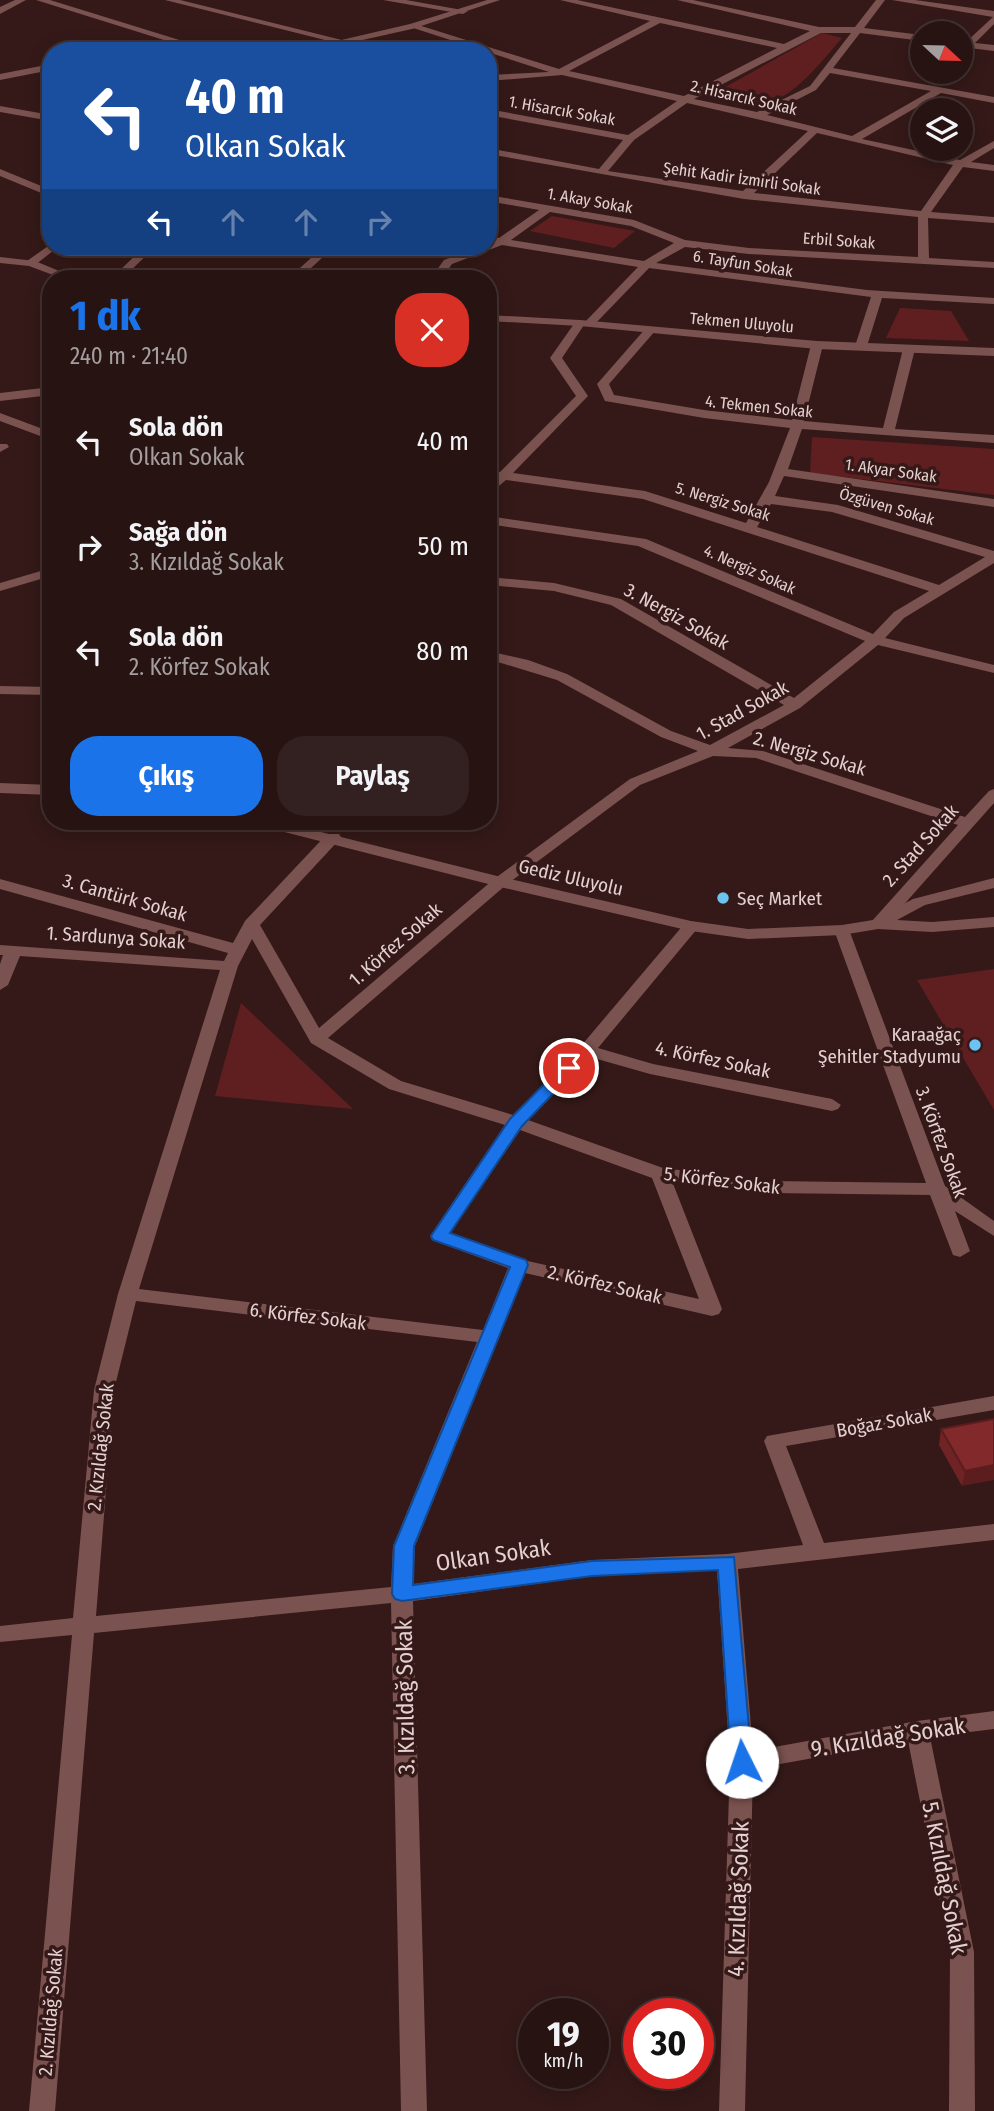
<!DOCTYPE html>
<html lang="tr">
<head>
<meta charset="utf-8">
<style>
  :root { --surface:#271312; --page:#332020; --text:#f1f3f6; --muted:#a49e9f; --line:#433232; --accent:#1a73e8 }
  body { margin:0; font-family:"Fira Sans Condensed",sans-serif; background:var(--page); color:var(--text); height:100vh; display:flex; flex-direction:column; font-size:26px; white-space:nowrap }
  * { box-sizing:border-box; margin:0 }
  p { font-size:23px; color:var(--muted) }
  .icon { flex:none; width:38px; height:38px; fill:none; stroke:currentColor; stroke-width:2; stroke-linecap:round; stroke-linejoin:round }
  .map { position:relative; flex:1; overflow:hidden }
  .details { position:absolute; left:42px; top:270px; width:455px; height:560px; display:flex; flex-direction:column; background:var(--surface); border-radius:28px; box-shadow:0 4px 18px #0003,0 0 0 2px var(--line) }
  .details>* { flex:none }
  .banner { position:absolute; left:42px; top:42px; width:455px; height:214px; border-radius:28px; box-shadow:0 4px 18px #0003,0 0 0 2px var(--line); background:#1a4fa0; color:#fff; overflow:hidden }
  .needle { width:46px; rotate:112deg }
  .buttons { position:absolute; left:910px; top:21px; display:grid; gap:14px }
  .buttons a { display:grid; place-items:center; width:63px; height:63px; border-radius:50%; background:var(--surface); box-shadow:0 4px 18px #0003,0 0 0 2px var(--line); font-size:35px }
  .speed { position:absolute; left:518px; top:1998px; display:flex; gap:14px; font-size:35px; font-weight:700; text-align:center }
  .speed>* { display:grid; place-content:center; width:91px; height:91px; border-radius:50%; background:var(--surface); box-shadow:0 4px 18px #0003,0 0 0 2px var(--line); line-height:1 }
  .speed small { font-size:18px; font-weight:400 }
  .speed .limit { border:10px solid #d22; background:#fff; color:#111 }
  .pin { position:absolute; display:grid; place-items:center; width:60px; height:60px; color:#fff; margin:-30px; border:4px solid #fff; border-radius:50%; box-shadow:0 2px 7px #0007 }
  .me { position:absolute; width:77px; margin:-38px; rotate:356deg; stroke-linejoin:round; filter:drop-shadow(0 0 5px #0008) }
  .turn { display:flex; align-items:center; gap:24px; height:147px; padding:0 28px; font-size:32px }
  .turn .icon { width:91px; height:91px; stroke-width:2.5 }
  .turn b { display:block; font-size:49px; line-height:60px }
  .lanes { display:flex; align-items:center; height:66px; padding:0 28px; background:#0003; justify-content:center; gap:35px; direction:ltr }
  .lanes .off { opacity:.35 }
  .round { display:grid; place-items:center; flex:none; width:74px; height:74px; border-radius:28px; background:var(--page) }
  .summary { display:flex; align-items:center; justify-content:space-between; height:119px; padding:0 28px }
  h1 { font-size:42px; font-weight:700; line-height:52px; color:var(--accent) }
  .button { display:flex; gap:14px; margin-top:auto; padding:14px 28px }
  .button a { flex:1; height:80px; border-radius:28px; background:var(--accent); color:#fff; font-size:28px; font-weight:700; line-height:80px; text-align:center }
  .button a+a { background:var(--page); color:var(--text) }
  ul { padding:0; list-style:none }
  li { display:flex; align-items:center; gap:21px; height:105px; padding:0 28px }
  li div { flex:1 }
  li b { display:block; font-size:26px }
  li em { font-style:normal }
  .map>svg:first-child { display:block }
  .green { fill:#5f1f20 }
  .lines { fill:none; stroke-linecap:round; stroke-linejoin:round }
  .minor { fill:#7a524f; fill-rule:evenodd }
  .tertiary { fill:#7a524f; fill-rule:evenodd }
  .wall { fill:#702325 }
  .shaded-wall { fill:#5b1d1e }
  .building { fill:#82292b; stroke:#5b1d1e; stroke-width:2 }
  .route { fill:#1a73e8; stroke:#114b97; stroke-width:2 }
  .poi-dot { fill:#6ac3f1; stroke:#341918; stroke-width:2.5 }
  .labels { text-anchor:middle; stroke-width:7; stroke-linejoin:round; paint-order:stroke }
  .far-street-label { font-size:16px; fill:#e4d1cf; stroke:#341918 }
  .street-label { font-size:19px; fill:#e4d1cf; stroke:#341918 }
  .poi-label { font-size:19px; fill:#e4d1cf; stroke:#341918; text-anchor:start }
  .near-street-label { font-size:23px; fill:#e4d1cf; stroke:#341918 }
</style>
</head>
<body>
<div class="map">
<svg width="994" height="2111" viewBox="0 0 994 2111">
  <rect width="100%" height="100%" fill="#341918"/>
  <path class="green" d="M 822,33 L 842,38 C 820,63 786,110 748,105 C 735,103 723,98 711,95 Z
    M 552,216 L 635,231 L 614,248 L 530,231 Z
    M 900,308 L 951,311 L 969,341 L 886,338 Z
    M 812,437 L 994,449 L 994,495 L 810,473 Z
    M 994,969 L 994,1110 L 917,980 Z
    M 241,1003 L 353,1109 L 215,1096 Z"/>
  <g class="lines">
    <path class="minor" d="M 15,0 L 26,0 L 0,14 L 0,7 Z
      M 36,0 L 50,0 L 215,51 L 199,51 Z
      M 165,0 L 180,0 L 350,42 L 345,45 Z
      M 383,0 L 406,0 L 468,11 L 463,14 Z
      M 560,0 L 577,0 L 784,44 L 810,31 L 677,0 L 693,0 L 819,27 L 855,27 L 876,0 L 885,0 L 864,28 L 922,35 L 922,41 L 860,33 L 833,68 L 994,97 L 994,103 L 941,93 L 862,139 L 960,160 L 994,141 L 994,148 L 971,162 L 994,165 L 994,171 L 963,167 L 931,212 L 994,217 L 994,223 L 928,218 L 929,258 L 994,262 L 994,268 L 749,254 L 685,247 L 656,263 L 867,290 L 994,298 L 994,304 L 882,298 L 867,346 L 861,350 L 855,346 L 871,297 L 649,268 L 593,326 L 584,325 L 562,358 L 588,396 L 513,473 L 645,491 L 746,523 L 769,482 L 790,428 L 704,418 L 605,401 L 597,384 L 646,328 L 656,330 L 609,384 L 614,395 L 704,410 L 792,420 L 811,345 L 817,341 L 823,345 L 804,421 L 883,428 L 903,349 L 913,346 L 915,349 L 895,429 L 994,435 L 994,443 L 802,429 L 788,469 L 994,499 L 994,507 L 784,476 L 775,496 L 838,505 L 994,551 L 994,563 L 904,618 L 885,638 L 994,665 L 994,673 L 878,645 L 800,708 L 728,748 L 763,751 L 965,817 L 989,791 L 994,789 L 994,803 L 884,927 L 878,929 L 870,924 L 872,921 L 958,825 L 756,758 L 713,756 L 640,785 L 506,885 L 328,1038 L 401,1081 L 513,1115 L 581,1046 L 685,923 L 697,923 L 699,926 L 697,929 L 598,1048 L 653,1064 L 832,1099 L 841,1105 L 838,1109 L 832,1111 L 650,1074 L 590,1057 L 528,1120 L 663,1168 L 769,1181 L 926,1183 L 834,930 L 842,925 L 848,927 L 945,1186 L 994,1221 L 994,1236 L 955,1211 L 970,1251 L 960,1257 L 953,1255 L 930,1195 L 769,1193 L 672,1181 L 722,1309 L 719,1314 L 712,1316 L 525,1273 L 415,1546 L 413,1584 L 592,1560 L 727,1554 L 803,1545 L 764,1441 L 767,1436 L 994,1396 L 994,1410 L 786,1446 L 824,1543 L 994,1524 L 994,1540 L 738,1569 L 753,1751 L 917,1721 L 994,1711 L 994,1729 L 930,1737 L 974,1952 L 975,2111 L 949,2111 L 950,1952 L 908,1741 L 753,1769 L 745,2111 L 719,2111 L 730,1762 L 717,1570 L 592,1576 L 413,1601 L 427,2111 L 401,2111 L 391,1603 L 94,1633 L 55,2111 L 29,2111 L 72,1635 L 0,1642 L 0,1626 L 73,1618 L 94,1390 L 118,1294 L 220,970 L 20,956 L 8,985 L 0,990 L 0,964 L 3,955 L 0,955 L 0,945 L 224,961 L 228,953 L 0,889 L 0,879 L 233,943 L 245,921 L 327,834 L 339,834 L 341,837 L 339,840 L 260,925 L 319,1028 L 494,879 L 630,779 L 698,751 L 661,737 L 557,680 L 488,659 L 488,651 L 528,660 L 567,674 L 671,731 L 710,745 L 784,705 L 611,605 L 554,591 L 488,585 L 488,577 L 554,583 L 621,599 L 794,698 L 865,641 L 638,546 L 488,524 L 488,516 L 646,539 L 873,634 L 894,612 L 929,591 L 643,499 L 506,480 L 488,495 L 488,483 L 493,479 L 488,478 L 488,470 L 500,472 L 576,396 L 550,358 L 576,321 L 585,322 L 638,267 L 502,245 L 452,264 L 442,278 L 431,278 L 444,260 L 478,247 L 488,247 L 488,237 L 499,238 L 539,210 L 488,201 L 488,195 L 634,220 L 685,240 L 749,248 L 918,257 L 918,217 L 744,199 L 488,154 L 488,148 L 599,169 L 623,140 L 488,115 L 488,109 L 628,135 L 677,101 L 562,75 L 488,81 L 488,75 L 549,72 L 407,26 L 415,24 L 559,69 L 650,21 ZM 660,23 L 777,48 L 684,96 L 569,71 ZM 821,33 L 851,33 L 810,86 L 757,112 L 694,99 ZM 830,73 L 931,91 L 852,136 L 767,115 L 816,90 ZM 687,103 L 808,131 L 743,191 L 608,171 L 634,140 ZM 817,133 L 953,165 L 921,211 L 754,193 ZM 550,212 L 631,226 L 674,243 L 644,261 L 511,240 ZM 771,504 L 832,512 L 985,557 L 939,585 L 757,527 ZM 252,939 L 311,1043 L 389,1089 L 505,1125 L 430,1236 L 432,1240 L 508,1268 L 483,1330 L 139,1289 L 238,966 ZM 520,1130 L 652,1178 L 699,1299 L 523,1260 L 450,1233 ZM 136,1301 L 477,1342 L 393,1546 L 391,1587 L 96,1616 L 114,1390 Z
      M 892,0 L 915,0 L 994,11 L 994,24 L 975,43 L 994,45 L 994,51 L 961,47 L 961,41 L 966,42 L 993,17 Z
      M 0,106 L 51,115 L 51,121 L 0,112 Z
      M 0,169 L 51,190 L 51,197 L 0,176 Z
      M 51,244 L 51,247 L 58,247 L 35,265 L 27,265 L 27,261 Z
      M 144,247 L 155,247 L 123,278 L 112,278 Z
      M 323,247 L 334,247 L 300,278 L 289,278 Z
      M 51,387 L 51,395 L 0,401 L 0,393 Z
      M 0,413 L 51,432 L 51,440 L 0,421 Z
      M 0,444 L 7,444 L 9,447 L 0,452 Z
      M 51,568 L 51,576 L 0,591 L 0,583 Z
      M 0,686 L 51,687 L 51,695 L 0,694 Z"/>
    <path class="tertiary" d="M 487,0 L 500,0 L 412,29 L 313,51 L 294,51 L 410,24 Z
      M 51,64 L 51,70 L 0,80 L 0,74 Z
      M 0,257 L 35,261 L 76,278 L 61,278 L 29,266 L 0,263 Z
      M 488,315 L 580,320 L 817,341 L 994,348 L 994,356 L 817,349 L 580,326 L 488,321 Z
      M 0,783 L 51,785 L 51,795 L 0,793 Z
      M 251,821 L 277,821 L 501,877 L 691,921 L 748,929 L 842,925 L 873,920 L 913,899 L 994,878 L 994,888 L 925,905 L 897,920 L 932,922 L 994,917 L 994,927 L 932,932 L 878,929 L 842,935 L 748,939 L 691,931 L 500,887 L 253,824 Z"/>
  </g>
  <path class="wall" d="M 994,1419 L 962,1486 L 939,1445 L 941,1429 Z"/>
  <path class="shaded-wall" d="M 994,1465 L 994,1480 L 962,1486 L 965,1471 Z"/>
  <path class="building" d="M 994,1419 L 994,1465 L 965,1471 L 941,1429 Z"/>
  <path class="route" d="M 569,1063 L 577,1068 L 575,1071 L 522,1126 L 450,1233 L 526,1260 L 528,1265 L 414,1546 L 413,1585 L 592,1561 L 734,1557 L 752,1762 L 749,1768 L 742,1770 L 734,1768 L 731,1762 L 718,1570 L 592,1576 L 402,1601 L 395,1599 L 392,1594 L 394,1546 L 510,1267 L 433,1240 L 431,1236 L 510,1119 L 564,1064 Z"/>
  <g class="poi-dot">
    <circle cx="723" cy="898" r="7"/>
    <circle cx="975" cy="1045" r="7"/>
  </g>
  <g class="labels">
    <g class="far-street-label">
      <text transform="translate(744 97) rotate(13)" y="6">2. Hisarcık Sokak</text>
      <text transform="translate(562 110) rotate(10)" y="6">1. Hisarcık Sokak</text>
      <text transform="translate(742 178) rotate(8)" y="6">Şehit Kadir İzmirli Sokak</text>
      <text transform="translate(590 200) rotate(10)" y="6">1. Akay Sokak</text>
      <text transform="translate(839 240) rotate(4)" y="6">Erbil Sokak</text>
      <text transform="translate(743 263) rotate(9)" y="6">6. Tayfun Sokak</text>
      <text transform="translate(742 322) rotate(5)" y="6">Tekmen Uluyolu</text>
      <text transform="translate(759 406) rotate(6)" y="6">4. Tekmen Sokak</text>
      <text transform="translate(891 470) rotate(8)" y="6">1. Akyar Sokak</text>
      <text transform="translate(723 501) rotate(17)" y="6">5. Nergiz Sokak</text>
      <text transform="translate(887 506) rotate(16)" y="6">Özgüven Sokak</text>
      <text transform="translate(750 569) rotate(24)" y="6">4. Nergiz Sokak</text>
    </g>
    <g class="street-label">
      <text transform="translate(677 616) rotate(29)" y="7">3. Nergiz Sokak</text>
      <text transform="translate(742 710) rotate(-29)" y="7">1. Stad Sokak</text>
      <text transform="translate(810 753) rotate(16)" y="7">2. Nergiz Sokak</text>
      <text transform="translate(920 845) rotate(-48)" y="7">2. Stad Sokak</text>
      <text transform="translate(571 877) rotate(13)" y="7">Gediz Uluyolu</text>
      <text transform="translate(125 897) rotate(16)" y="7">3. Cantürk Sokak</text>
      <text transform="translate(116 937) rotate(4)" y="7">1. Sardunya Sokak</text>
      <text transform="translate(395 944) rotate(-41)" y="7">1. Körfez Sokak</text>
      <text transform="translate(713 1059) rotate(12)" y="7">4. Körfez Sokak</text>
      <text transform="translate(942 1142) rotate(70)" y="7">3. Körfez Sokak</text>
      <text transform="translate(722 1180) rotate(7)" y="7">5. Körfez Sokak</text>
      <text transform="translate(605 1284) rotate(13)" y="7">2. Körfez Sokak</text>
      <text transform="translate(308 1316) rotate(7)" y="7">6. Körfez Sokak</text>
      <text transform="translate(884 1422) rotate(-10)" y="7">Boğaz Sokak</text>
      <text transform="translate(100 1447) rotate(-84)" y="7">2. Kızıldağ Sokak</text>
      <text transform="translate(50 2012) rotate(-85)" y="7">2. Kızıldağ Sokak</text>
    </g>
    <g class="poi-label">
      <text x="737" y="905">Seç Market</text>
      <text x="961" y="1041" text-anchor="end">Karaağaç<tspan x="961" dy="22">Şehitler Stadyumu</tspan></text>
    </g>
    <g class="near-street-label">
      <text transform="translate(493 1555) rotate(-8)" y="8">Olkan Sokak</text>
      <text transform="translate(405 1697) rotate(-91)" y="8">3. Kızıldağ Sokak</text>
      <text transform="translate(888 1737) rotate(-9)" y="8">9. Kızıldağ Sokak</text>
      <text transform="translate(945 1878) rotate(79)" y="8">5. Kızıldağ Sokak</text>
      <text transform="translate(738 1899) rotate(-88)" y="8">4. Kızıldağ Sokak</text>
    </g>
  </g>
</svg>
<div class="buttons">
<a><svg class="needle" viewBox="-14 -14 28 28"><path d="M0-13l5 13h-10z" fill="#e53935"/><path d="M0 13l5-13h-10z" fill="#a49e9f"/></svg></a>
<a><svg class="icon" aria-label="layers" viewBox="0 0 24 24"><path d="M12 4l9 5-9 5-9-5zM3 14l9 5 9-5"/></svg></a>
</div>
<div class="speed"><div>19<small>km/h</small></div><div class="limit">30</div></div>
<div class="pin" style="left:569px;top:1068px;background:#d93025"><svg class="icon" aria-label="arrive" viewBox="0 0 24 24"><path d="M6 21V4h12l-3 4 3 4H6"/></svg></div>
<svg class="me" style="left:742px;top:1762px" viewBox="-20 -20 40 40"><circle r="19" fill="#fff"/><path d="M0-13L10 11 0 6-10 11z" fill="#1a73e8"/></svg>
<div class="banner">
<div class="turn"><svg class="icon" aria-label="left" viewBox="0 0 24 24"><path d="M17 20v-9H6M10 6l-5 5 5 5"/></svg><div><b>40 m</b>Olkan Sokak</div></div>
<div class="lanes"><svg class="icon" aria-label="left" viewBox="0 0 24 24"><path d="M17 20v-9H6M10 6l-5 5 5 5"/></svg><svg class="icon off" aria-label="ahead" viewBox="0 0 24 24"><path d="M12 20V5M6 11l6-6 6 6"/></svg><svg class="icon off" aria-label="ahead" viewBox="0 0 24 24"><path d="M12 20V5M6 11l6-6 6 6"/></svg><svg class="icon off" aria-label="right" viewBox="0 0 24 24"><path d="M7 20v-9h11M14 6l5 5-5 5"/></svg></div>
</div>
<section class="details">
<div class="summary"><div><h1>1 dk</h1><p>240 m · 21:40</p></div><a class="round" style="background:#d93025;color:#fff"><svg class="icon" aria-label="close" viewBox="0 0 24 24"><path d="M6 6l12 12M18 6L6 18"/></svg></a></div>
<ul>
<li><svg class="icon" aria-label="left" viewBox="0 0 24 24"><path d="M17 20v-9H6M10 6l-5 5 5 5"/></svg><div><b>Sola dön</b><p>Olkan Sokak</p></div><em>40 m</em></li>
<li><svg class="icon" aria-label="right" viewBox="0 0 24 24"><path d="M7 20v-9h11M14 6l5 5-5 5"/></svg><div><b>Sağa dön</b><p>3. Kızıldağ Sokak</p></div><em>50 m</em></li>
<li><svg class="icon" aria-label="left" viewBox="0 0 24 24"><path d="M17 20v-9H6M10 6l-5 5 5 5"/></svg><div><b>Sola dön</b><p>2. Körfez Sokak</p></div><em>80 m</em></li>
</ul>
<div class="button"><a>Çıkış</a><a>Paylaş</a></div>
</section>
</div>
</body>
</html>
